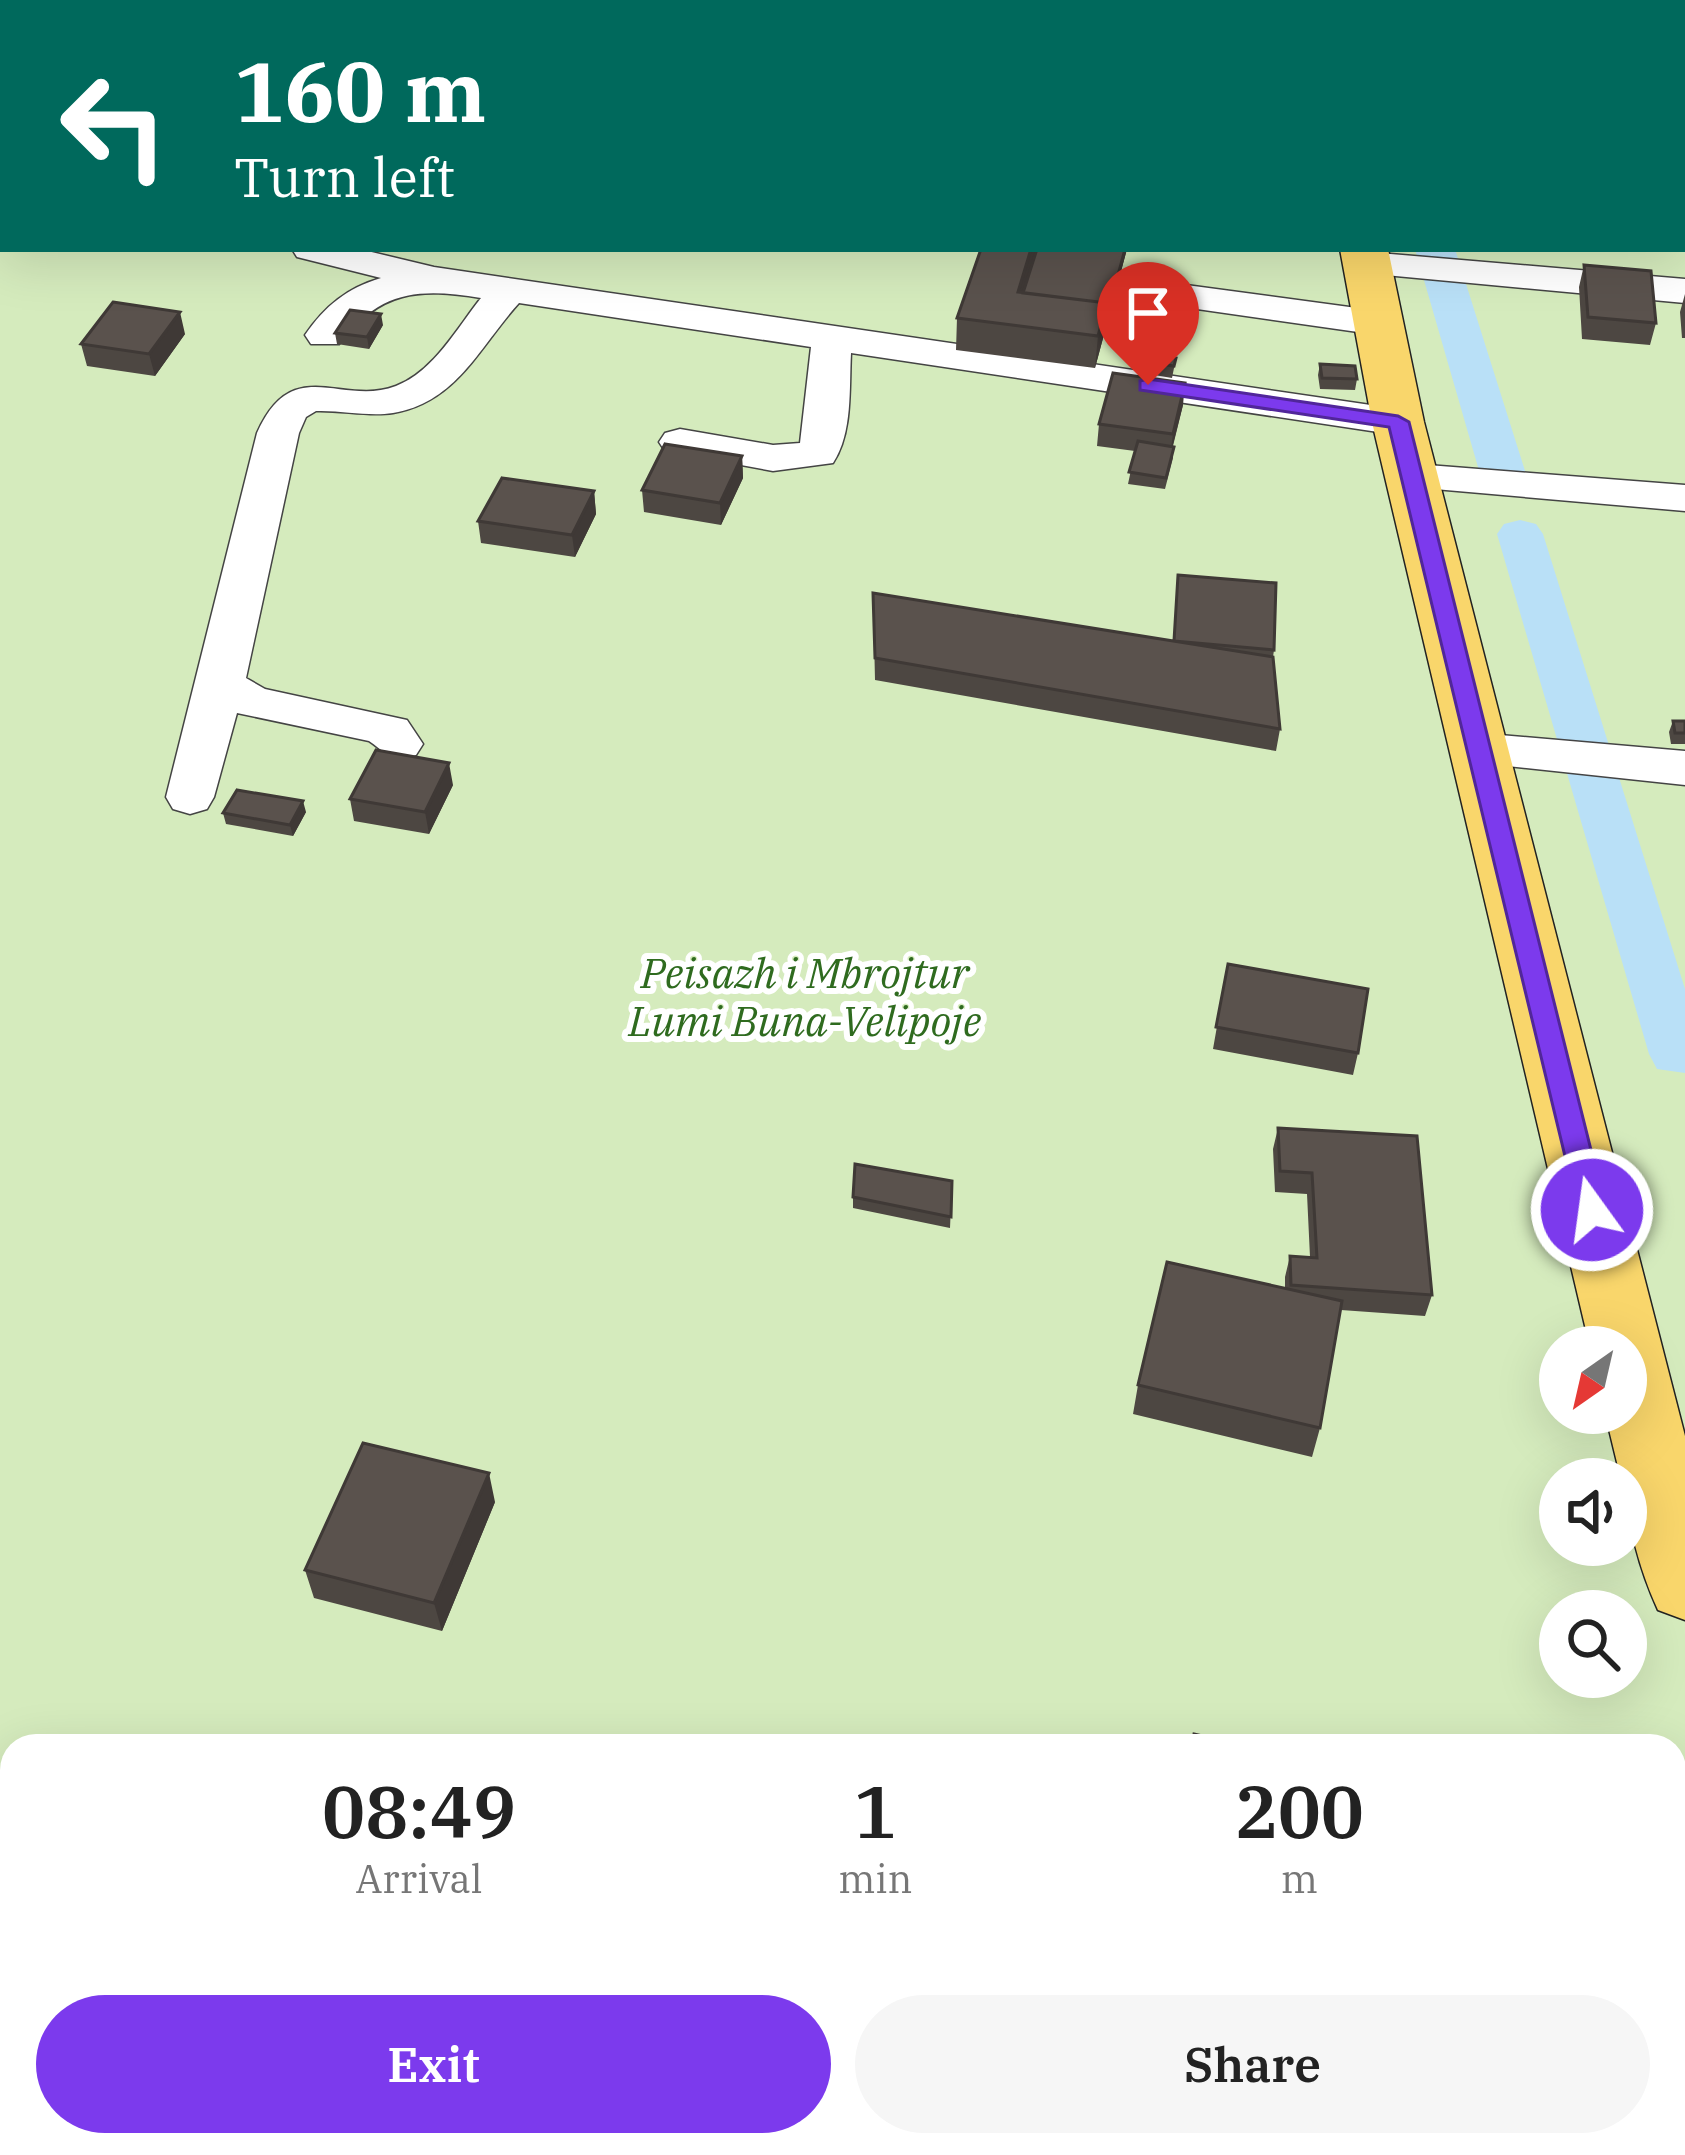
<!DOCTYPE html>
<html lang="en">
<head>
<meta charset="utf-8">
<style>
  :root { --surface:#fff; --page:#f6f6f6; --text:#222; --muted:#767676; --accent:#7c3aed }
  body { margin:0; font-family:"IBM Plex Serif",serif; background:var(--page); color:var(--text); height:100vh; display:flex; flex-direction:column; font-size:45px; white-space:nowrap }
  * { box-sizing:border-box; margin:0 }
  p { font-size:39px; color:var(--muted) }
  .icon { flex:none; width:66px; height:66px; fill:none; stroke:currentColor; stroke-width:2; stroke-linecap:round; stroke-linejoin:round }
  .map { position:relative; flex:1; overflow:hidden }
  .side { position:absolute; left:0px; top:1734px; width:1686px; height:423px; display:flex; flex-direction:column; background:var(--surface); border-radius:36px 36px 0 0; box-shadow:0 12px 48px #0002 }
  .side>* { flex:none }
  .top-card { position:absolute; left:0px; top:0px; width:1686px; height:252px; box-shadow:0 12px 48px #0002; background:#00695c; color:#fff; overflow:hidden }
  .needle { width:78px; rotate:214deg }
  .tools { position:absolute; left:1539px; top:1326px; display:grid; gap:24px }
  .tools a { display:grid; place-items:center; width:108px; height:108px; border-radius:50%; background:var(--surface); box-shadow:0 12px 48px #0002; font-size:60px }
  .pin { position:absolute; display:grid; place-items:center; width:102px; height:102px; color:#fff; margin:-123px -51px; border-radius:50% 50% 50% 0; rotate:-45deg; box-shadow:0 0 12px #0007 }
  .pin .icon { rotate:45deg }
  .me { position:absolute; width:132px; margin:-66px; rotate:346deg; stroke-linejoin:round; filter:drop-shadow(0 0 9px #0008) }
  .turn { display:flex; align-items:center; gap:42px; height:252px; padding:0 36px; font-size:54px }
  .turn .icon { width:156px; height:156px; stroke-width:2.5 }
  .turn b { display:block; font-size:84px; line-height:102px }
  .eta { display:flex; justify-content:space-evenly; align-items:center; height:204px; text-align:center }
  .eta b { font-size:72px; font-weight:600; line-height:84px }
  .button { display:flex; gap:24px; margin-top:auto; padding:24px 36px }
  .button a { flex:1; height:138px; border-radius:72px; background:var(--accent); color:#fff; font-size:48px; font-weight:600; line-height:138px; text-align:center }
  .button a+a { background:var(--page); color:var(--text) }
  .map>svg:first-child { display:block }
  .green { fill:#d5ebbd; fill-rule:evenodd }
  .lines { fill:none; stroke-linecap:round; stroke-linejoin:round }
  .canal { fill:#b9e0f7; fill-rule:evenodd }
  .minor-casing { stroke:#444; stroke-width:3 }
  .major-casing { stroke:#222; stroke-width:3 }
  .minor { fill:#fff; fill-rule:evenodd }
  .major { fill:#f9d66b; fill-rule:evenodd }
  .wall { fill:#4d4742 }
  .shaded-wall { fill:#3f3936 }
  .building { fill:#5a524d; stroke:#3f3936; stroke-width:3 }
  .route { fill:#7c3aed; stroke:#51269a; stroke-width:3 }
  .labels { text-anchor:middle; stroke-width:12; stroke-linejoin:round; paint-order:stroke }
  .park-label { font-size:42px; font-style:italic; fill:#2f6b1f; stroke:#fff }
</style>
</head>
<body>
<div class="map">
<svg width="1685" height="2155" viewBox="0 0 1685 2155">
  <rect width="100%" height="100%" fill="#fffdf5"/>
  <path class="green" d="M 0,0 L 1685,0 L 1685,2155 L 0,2155 ZM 3,3 L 1683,3 L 1683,249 L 3,249 ZM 1560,1347 L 1626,1347 L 1626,1413 L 1560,1413 ZM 1560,1479 L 1626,1479 L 1626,1545 L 1560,1545 ZM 1560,1611 L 1626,1611 L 1626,1677 L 1560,1677 ZM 12,1746 L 1674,1746 L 1674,2145 L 12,2145 Z"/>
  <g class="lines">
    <path class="canal" d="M 1361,0 L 1397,0 L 1398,3 L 1362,3 Z
      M 1415,249 L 1455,249 L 1526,474 L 1519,484 L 1503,488 L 1487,484 L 1480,474 Z
      M 1520,520 L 1536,524 L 1543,534 L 1685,989 L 1685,1073 L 1657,1069 L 1649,1054 L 1497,534 L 1504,524 Z"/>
    <defs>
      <path id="minor" d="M 0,193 L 3,193 L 3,215 L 0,215 Z
        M 292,249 L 359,249 L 434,267 L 1398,409 L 1413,413 L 1419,422 L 1413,431 L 1398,435 L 851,353 C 849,388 853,433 833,463 L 773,471 L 665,451 L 659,442 L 665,433 L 680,429 L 773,445 L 800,443 L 811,347 L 519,303 C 479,347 457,402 393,413 C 368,417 342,410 316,411 L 306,417 L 299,433 L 246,678 L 265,689 L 407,720 L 423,744 L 416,755 C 390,763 387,753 369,741 L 237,713 L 214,797 L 207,809 L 190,814 L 173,809 L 166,797 L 257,433 C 293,352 341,407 396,386 C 434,371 457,328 481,298 C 419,288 380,290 339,344 L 311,344 L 305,335 C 325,306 347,288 381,278 L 297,257 Z
        M 1367,252 L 1685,279 L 1685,303 L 1353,272 L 1348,264 L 1353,256 Z
        M 1134,278 L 1379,311 L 1393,315 L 1399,323 L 1393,331 L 1379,335 L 1120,298 L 1114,290 L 1120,282 Z
        M 1415,464 L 1685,485 L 1685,511 L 1400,486 L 1394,477 L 1400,468 Z
        M 1477,733 L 1685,751 L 1685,785 L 1460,761 L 1453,749 L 1460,737 Z"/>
      <path id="major" d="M 1295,0 L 1337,0 L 1338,3 L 1296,3 Z
        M 1340,249 L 1388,249 L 1424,422 L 1685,1436 L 1685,1620 L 1658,1610 C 1640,1571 1626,1522 1626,1479 L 1621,1479 L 1605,1413 L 1626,1413 L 1626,1347 L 1590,1347 L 1372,422 Z"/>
    </defs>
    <use href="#minor" class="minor-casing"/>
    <use href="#major" class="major-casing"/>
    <use href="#minor" class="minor"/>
    <use href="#major" class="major"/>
  </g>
  <path class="wall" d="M 981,249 L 1127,249 L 1095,368 L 956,350 L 957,318 Z
    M 1584,265 L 1656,323 L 1650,345 L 1582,339 L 1579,287 Z
    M 1685,294 L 1685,338 L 1682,338 L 1680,312 Z
    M 383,325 L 369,349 L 337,344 L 335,333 Z
    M 185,334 L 155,376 L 87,366 L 81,344 Z
    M 1176,358 L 1172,378 L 1136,372 L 1137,361 Z
    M 1320,364 L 1357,379 L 1355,390 L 1320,389 L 1318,375 Z
    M 1183,405 L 1173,446 L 1173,458 L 1165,489 L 1128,484 L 1135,451 L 1097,446 L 1099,424 Z
    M 742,456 L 743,478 L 721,525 L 644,512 L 642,490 Z
    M 594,491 L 596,514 L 575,557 L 481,543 L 478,521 Z
    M 873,593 L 1173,641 L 1274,650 L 1273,657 L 1280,729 L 1276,751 L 875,680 Z
    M 1673,721 L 1685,721 L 1685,744 L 1671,744 L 1669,732 Z
    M 453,785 L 429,834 L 354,821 L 350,799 Z
    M 306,812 L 293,836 L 226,824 L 223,813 Z
    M 1228,964 L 1358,1053 L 1353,1075 L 1213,1049 Z
    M 1278,1128 L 1432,1295 L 1425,1316 L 1341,1310 L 1320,1428 L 1312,1457 L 1133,1414 L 1138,1385 L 1285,1288 L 1285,1277 L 1290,1256 L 1310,1257 L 1307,1194 L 1275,1192 L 1273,1149 Z
    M 952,1181 L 950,1228 L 853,1208 L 853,1197 Z
    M 495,1502 L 442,1631 L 314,1598 L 305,1570 Z"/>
  <path class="shaded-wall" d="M 1031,249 L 1039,249 L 1019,313 L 1018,292 Z
    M 1125,249 L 1127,249 L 1095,368 L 1098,336 Z
    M 180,312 L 185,334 L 155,376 L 149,354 Z
    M 381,314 L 383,325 L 369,349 L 367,337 Z
    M 1185,383 L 1183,405 L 1170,456 L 1173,434 Z
    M 742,456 L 743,478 L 721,525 L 720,503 Z
    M 594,491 L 596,514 L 575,557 L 572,535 Z
    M 449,763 L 453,785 L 429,834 L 425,812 Z
    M 303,801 L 306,812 L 293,836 L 290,825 Z
    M 489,1473 L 495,1502 L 442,1631 L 434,1603 Z"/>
  <path class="building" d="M 1069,0 L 1143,0 L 1143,3 L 1068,3 Z
    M 981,249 L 1031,249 L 1018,292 L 1107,303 L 1098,336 L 957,318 Z
    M 1037,249 L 1125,249 L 1105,324 L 1107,303 L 1023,293 Z
    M 1584,265 L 1651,271 L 1656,323 L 1588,317 Z
    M 113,302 L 180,312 L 149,354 L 81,344 Z
    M 350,310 L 381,314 L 367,337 L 335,333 Z
    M 1139,353 L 1176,358 L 1174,366 L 1137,361 Z
    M 1320,364 L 1355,366 L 1357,379 L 1322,378 Z
    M 1113,373 L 1185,383 L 1173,434 L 1099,424 Z
    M 1138,441 L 1174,447 L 1166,478 L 1129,472 Z
    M 665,444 L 742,456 L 720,503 L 642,490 Z
    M 502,478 L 594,491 L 572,535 L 478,521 Z
    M 1178,575 L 1276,583 L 1274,650 L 1174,641 Z
    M 873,593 L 1273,657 L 1280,729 L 875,658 Z
    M 1673,721 L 1685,721 L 1685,733 L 1675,733 Z
    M 376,750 L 449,763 L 425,812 L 350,799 Z
    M 237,790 L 303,801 L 290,825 L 223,813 Z
    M 1228,964 L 1368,989 L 1358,1053 L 1216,1027 Z
    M 1278,1128 L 1417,1136 L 1432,1295 L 1291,1285 L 1290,1256 L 1317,1258 L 1312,1173 L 1280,1171 Z
    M 855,1164 L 952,1181 L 951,1217 L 853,1197 Z
    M 1167,1262 L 1342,1301 L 1320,1428 L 1138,1385 Z
    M 363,1443 L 489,1473 L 434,1603 L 305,1570 Z
    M 1194,1734 L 1244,1746 L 1192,1746 Z"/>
  <path class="route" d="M 1148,379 L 1398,416 L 1409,422 L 1606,1210 L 1602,1218 L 1582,1218 L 1578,1210 L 1389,427 L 1140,390 L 1140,381 Z"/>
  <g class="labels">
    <g class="park-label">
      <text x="805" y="988">Peisazh i Mbrojtur<tspan x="805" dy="48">Lumi Buna-Velipoje</tspan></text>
    </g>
  </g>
</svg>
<div class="tools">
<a><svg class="needle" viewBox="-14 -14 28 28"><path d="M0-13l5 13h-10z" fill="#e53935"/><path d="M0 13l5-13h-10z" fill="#767676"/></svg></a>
<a><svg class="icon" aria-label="sound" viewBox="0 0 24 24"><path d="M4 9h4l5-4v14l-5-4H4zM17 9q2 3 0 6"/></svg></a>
<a><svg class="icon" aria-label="search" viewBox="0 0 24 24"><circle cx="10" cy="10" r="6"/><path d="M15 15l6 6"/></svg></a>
</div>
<div class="pin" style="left:1148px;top:385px;background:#d93025"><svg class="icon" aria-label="arrive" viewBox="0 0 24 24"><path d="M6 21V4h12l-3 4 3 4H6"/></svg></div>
<svg class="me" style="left:1592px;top:1210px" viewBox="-20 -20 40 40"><circle r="17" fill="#7c3aed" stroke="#fff" stroke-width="3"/><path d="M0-11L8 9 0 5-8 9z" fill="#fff"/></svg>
<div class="top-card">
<div class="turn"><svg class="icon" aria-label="left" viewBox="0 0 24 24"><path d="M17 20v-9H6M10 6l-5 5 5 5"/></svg><div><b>160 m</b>Turn left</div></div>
</div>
<section class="side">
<div class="eta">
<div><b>08:49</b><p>Arrival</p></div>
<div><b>1</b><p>min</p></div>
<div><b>200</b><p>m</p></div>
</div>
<div class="button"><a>Exit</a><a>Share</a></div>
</section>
</div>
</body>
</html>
